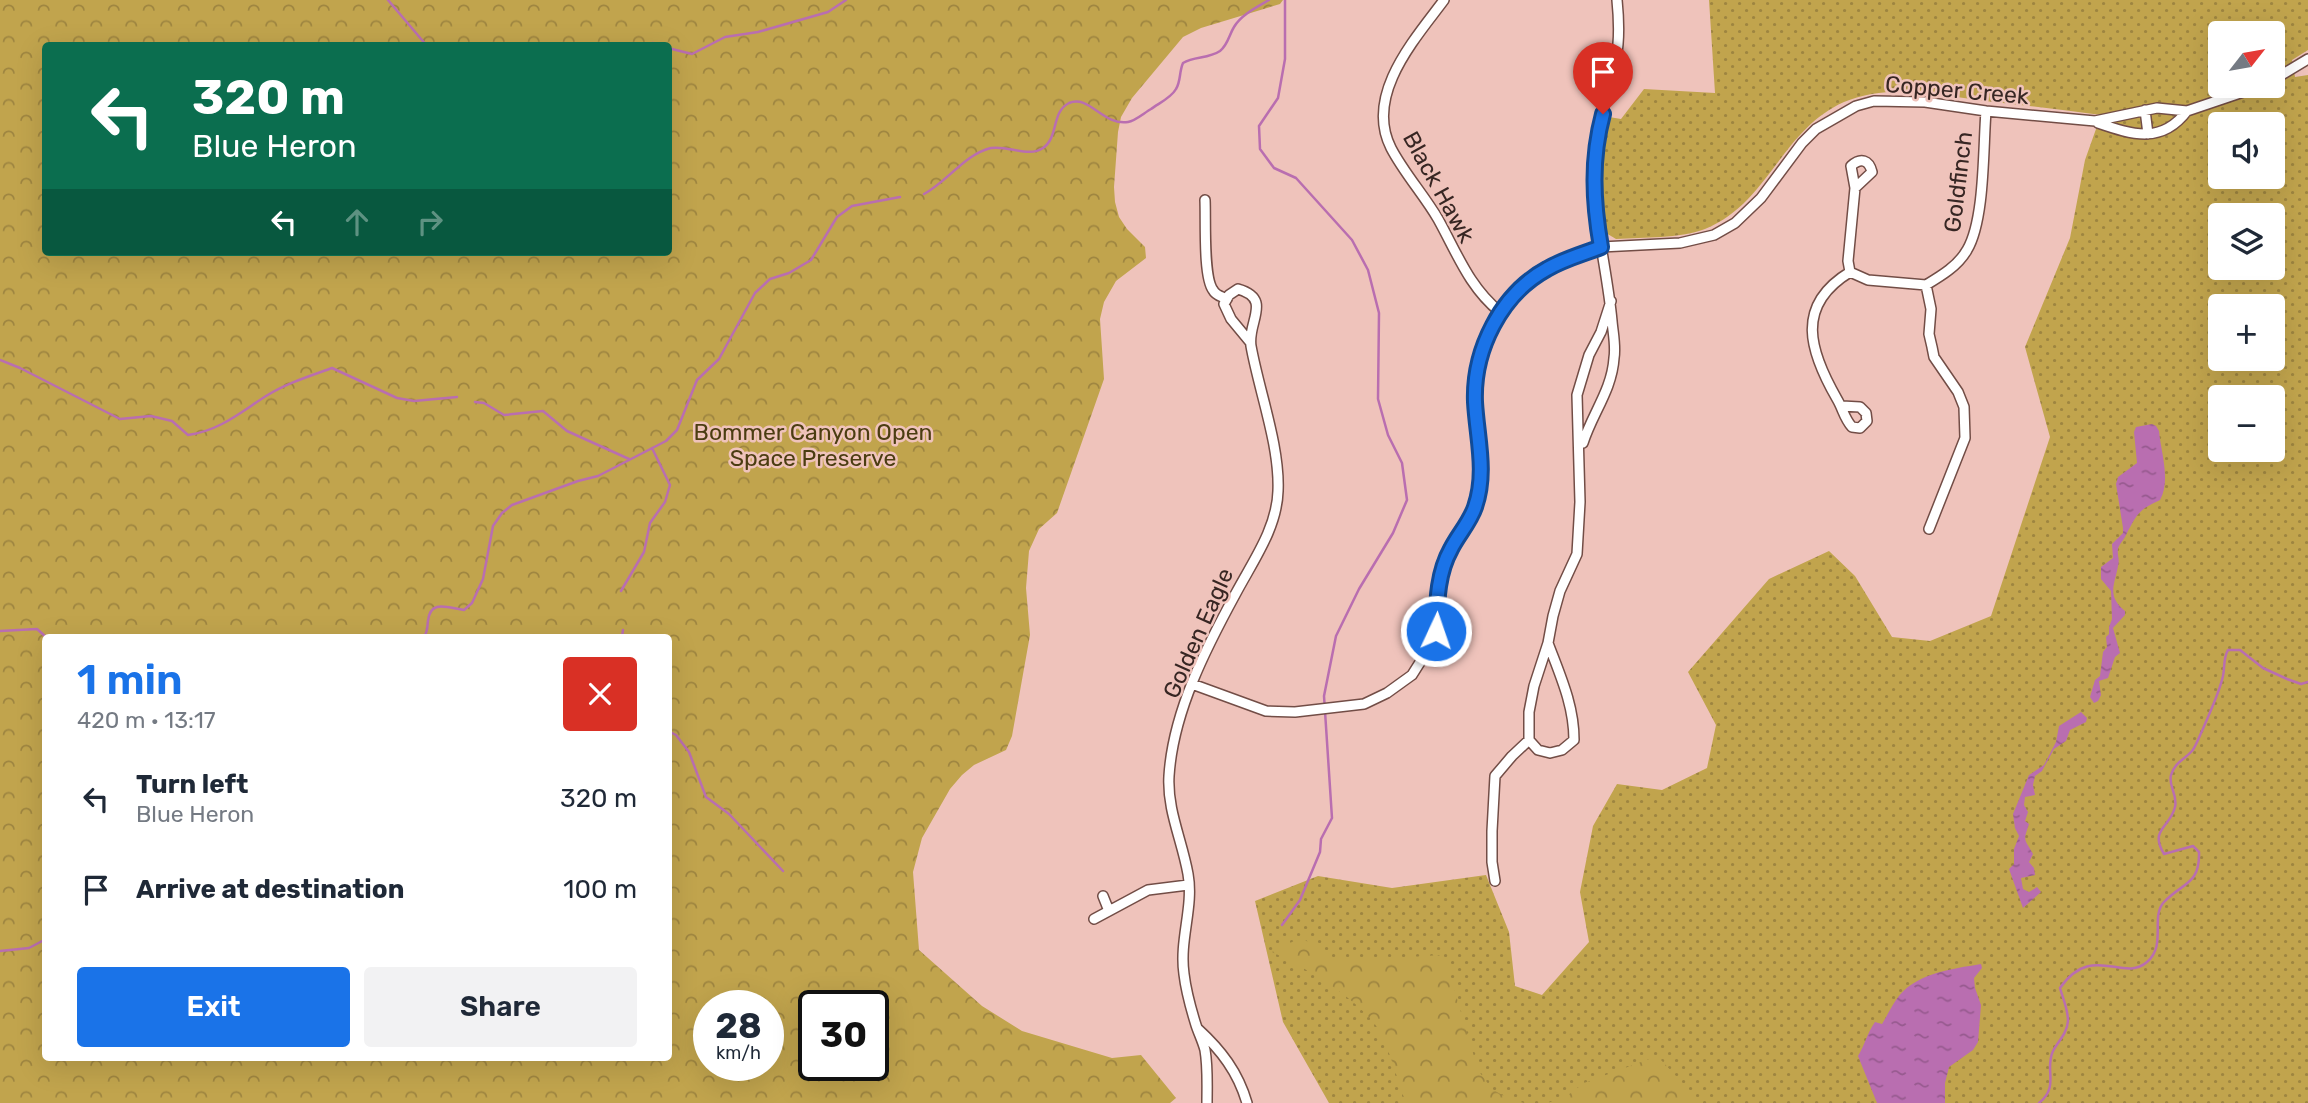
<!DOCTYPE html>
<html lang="en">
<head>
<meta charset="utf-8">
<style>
  :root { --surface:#fff; --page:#f2f2f3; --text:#1f2937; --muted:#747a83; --accent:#1a73e8 }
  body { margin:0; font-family:Rubik,sans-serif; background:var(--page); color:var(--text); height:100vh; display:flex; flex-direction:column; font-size:26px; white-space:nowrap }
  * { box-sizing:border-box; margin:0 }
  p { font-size:23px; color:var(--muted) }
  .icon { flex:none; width:38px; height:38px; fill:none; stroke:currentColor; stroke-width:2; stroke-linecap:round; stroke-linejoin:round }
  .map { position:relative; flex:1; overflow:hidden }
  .sheet { position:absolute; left:42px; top:634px; width:630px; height:427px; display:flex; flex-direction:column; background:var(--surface); border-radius:7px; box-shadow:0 7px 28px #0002 }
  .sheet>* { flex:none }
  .top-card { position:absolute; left:42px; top:42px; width:630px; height:214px; border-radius:7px; box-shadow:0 7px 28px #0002; background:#0b6e4f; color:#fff; overflow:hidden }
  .needle { width:46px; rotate:59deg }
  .controls { position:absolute; left:2208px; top:21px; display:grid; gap:14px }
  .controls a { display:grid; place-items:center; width:77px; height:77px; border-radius:7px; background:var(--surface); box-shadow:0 7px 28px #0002; font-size:35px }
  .speed { position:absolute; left:693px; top:990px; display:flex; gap:14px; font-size:35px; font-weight:700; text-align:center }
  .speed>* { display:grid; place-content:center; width:91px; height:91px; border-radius:50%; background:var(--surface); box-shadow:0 7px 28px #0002; line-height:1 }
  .speed small { font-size:18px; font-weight:400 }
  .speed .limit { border:4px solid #111; border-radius:10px; background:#fff; color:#111 }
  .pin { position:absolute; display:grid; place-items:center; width:60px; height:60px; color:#fff; margin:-72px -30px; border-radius:50% 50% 50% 0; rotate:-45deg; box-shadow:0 0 7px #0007 }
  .pin .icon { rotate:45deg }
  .me { position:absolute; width:77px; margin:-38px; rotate:3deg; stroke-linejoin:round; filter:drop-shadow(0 0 5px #0008) }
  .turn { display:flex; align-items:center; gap:24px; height:147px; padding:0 35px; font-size:32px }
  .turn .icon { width:91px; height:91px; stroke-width:2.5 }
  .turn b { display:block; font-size:49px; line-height:60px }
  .lanes { display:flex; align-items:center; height:66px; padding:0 35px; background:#0003; justify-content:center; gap:35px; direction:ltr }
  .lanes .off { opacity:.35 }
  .round { display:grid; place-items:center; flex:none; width:74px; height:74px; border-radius:7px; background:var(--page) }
  .summary { display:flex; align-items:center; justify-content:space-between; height:119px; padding:0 35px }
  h1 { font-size:42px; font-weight:600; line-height:52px; color:var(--accent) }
  .button { display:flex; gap:14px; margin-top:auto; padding:14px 35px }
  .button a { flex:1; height:80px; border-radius:7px; background:var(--accent); color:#fff; font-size:28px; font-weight:600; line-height:80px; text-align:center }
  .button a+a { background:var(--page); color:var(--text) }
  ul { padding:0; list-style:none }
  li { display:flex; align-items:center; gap:21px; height:91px; padding:0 35px }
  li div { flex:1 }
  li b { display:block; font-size:26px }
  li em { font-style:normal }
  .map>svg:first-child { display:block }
  .grass { fill:url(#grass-dots); fill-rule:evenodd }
  .park { fill:url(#park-crowns); fill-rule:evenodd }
  .water { fill:url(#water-ripples) }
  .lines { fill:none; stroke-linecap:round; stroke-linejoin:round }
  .stream { stroke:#b96eb0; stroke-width:2.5 }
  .street-casing { stroke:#724d46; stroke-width:12 }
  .street { stroke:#fff; stroke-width:9 }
  .route-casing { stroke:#114b97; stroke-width:18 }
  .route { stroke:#1a73e8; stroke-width:12 }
  .labels { text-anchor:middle; stroke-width:5; stroke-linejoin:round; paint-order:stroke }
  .street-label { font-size:23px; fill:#372623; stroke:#efc3bb }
  .park-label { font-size:23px; fill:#4b3d11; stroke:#efc3bb }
</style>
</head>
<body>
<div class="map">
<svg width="2308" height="1103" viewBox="0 0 2308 1103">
  <defs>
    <pattern id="grass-dots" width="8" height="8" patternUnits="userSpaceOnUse" patternTransform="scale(1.75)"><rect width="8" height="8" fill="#c1a44d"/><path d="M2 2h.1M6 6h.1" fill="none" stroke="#9e8540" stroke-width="1.8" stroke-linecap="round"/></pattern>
    <pattern id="park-crowns" width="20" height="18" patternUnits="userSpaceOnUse" patternTransform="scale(1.75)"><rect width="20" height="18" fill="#c1a44d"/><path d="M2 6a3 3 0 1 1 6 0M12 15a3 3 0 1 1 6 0" fill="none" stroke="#9e8540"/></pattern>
    <pattern id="water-ripples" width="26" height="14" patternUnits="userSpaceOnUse" patternTransform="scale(1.75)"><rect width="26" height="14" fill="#b96eb0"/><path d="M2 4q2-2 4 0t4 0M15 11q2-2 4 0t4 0" fill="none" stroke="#975a8f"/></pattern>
  </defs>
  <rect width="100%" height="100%" fill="#efc3bb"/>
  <path class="grass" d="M 1709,0 L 2308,0 L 2308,50 L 2292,60 L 2295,77 L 2308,75 L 2308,1103 L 1329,1103 L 1283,1022 L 1255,901 L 1318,876 L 1392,888 L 1486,875 L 1509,932 L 1515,986 L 1542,995 L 1589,942 L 1580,892 L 1593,826 L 1617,784 L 1662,790 L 1707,768 L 1716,725 L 1688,672 L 1769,579 L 1829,551 L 1855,576 L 1892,637 L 1930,641 L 1991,616 L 2050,437 L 2025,347 L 2070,238 L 2085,160 L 2101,115 C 2063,110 2024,105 1985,101 C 1938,95 1889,83 1844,102 C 1781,130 1769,203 1705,229 C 1678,239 1645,237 1616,239 L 1606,233 C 1600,192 1599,157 1609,117 L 1621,119 L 1644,89 L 1715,93 ZM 2221,33 L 2273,33 L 2273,86 L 2221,86 ZM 2221,124 L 2273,124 L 2273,177 L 2221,177 ZM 2221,215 L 2273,215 L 2273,268 L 2221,268 ZM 2221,306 L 2273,306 L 2273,359 L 2221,359 ZM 2221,397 L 2273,397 L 2273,450 L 2221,450 Z"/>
  <path class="park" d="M 0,0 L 1283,0 L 1280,4 L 1201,28 L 1183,37 L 1132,98 L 1121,117 L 1118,132 L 1114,187 L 1115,202 L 1119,217 L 1127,229 L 1145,247 L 1146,258 L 1116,281 L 1104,302 L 1100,319 L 1104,379 L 1057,513 L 1039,529 L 1029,551 L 1026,588 L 1030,635 L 1012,736 L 1006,750 L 974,765 L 962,775 L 950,789 L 922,838 L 913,872 L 919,950 L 982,1006 L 1022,1031 L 1112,1058 L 1141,1055 L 1176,1098 L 1170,1103 L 0,1103 ZM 46,46 L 668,46 L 668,252 L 46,252 ZM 46,637 L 668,637 L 668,1057 L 46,1057 ZM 709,1006 L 768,1006 L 768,1066 L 709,1066 ZM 814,1006 L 873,1006 L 873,1066 L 814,1066 Z
    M 1302,937 C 1320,953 1330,959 1355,961 L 1440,955 L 1447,965 L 1478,1070 L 1492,1089 L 1507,1098 L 1524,1103 L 1406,1103 C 1397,1080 1391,1053 1380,1032 C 1363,1001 1303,966 1272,952 Z
    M 1652,1058 L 1661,1060 L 1701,1103 L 1547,1103 L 1564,1098 L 1584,1083 Z"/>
  <path class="water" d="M 2152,424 L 2156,426 L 2159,431 C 2161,453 2171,480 2160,500 C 2138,510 2137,514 2126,535 C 2124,540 2119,544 2118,549 C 2117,555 2120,560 2118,566 C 2115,584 2106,596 2125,611 L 2125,615 L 2113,628 L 2120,653 L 2115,657 L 2108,678 L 2099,681 L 2101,695 L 2098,701 L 2094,703 L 2090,697 L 2095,680 L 2100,676 L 2103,652 L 2107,647 L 2106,637 L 2109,634 L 2109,627 L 2112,619 L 2111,591 L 2101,579 L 2101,567 L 2113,558 L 2112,544 L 2123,533 L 2123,528 L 2116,484 L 2118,477 L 2137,463 L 2134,432 L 2136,427 Z
    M 2081,712 L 2087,718 L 2086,722 L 2070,730 L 2066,741 L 2054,749 L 2042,771 L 2035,776 L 2033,785 L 2035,795 L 2025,797 L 2024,805 L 2028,812 L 2025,821 L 2029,824 C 2023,842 2024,838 2033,854 L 2029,862 L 2034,868 L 2035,875 L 2021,878 L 2023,889 L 2029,892 L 2037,887 L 2041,892 L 2023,908 L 2009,869 L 2014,864 L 2014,849 L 2019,836 L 2015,828 L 2013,814 L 2029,775 L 2044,765 L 2056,742 L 2059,726 Z
    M 1981,964 L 1982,968 L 1974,978 L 1975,988 L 1981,1005 L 1978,1042 L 1973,1050 L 1949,1067 L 1945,1083 L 1945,1103 L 1877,1103 L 1858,1056 C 1865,1045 1867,1033 1875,1022 L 1882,1024 C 1887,1016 1891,1007 1896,1000 C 1914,973 1952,969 1981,964 Z"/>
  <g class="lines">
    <path class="stream" d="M 388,0 L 427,46
      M 632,46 L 653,43 L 661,46
      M 668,48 L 692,54 L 725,37 L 758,32 L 828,12 L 846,0
      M 924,194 C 947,182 965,154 991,148 C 1008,145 1029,158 1043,148 C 1059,137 1051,112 1069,103 C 1089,94 1103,126 1128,122 C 1135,121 1144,113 1151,109 C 1159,103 1171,98 1176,89 C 1181,81 1179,72 1183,63 C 1195,56 1208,59 1220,51 C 1228,45 1229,35 1234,27 C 1241,15 1257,7 1269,0
      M 0,360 L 20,368 L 120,419 L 151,416 L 172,421 L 188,435 C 219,431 241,412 266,396 C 287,383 310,376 332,368 L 397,398 L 414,401 L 457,397
      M 475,402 L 484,403 L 504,415 L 543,411 L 567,431 L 629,459
      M 621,591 L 644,552 L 650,523 L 665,502 L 670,485 L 652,448
      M 0,631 L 37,629 L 46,637
      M 424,637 C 428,631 427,627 428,621 C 430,599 448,608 464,610 L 472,603 L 483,579 L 493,526 L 502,513 L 512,505 L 578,481 L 598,476 L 666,441 L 677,430 L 697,380 L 719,359 L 755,293 L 770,279 L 789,273 L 811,260 L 837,217 L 852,206 L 900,197
      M 622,637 L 623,630
      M 668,731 L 676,735 L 689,752 L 706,797 L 729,814 L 783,871
      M 1282,925 L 1300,900 L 1320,852 L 1321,839 L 1332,818 L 1324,696 L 1336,636 L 1359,589 L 1393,533 L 1407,500 L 1402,463 L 1388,435 L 1378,399 L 1379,313 L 1368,270 L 1352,240 L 1296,178 L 1274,168 L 1260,149 L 1259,126 L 1278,98 L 1285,59 L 1285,0
      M 0,951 L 29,948 L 46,939
      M 2039,1103 C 2060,1086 2044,1070 2053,1051 C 2058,1041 2067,1034 2068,1021 C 2068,1009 2063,999 2060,988 C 2092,942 2123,983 2147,962 C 2167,945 2150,917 2164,902 C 2183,882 2200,885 2199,852 L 2193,846 L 2164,854 C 2149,829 2170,828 2175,807 C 2178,795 2168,786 2171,775 C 2175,762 2184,760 2192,751 C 2196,746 2199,737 2202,731 C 2209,714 2219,694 2223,676 C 2225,666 2223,659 2228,650 L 2240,650 L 2263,668 L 2287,679 L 2301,684 L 2308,682"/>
    <defs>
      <path id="street" d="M 1444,0 C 1415,39 1364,95 1391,148 C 1404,173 1424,195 1438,219 C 1457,253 1469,287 1500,312
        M 2273,80 L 2308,59
        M 2145,110 L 2148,134
        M 2098,123 C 2133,135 2162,144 2187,111
        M 1205,200 C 1206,219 1203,277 1213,290 C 1216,296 1221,296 1227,299
        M 1850,272 L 1868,280 L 1926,285 C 1941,276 1958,266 1967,250 C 1985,220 1983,148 1986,111
        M 1850,272 L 1848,261 L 1855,188 L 1851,166 C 1861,157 1869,160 1872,172 L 1855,188
        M 1926,285 L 1931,309 L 1929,334 L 1932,347 L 1934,357 L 1958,392 L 1964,407 L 1965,438 L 1929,529
        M 1842,406 L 1860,407 L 1866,413 L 1867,421 L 1860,428 L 1852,427 C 1844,418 1843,409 1837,399 C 1810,352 1794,306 1850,272
        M 1583,443 C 1592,414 1612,390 1614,358 C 1616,346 1613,333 1612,321 C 1607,266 1591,213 1594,157 C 1596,124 1610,91 1616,58 C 1620,39 1619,20 1617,0
        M 1548,643 C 1560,675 1574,705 1574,740 L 1562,750 L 1550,753 L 1538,750 L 1529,740 L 1529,712 L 1534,686 L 1548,643 L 1553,616 L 1560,591 L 1577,554 L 1580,502 L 1577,395 L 1589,355 L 1601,332 L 1611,301
        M 1192,684 L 1266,711 L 1295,712 L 1364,704 L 1387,693 L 1412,675 L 1424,656 L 1435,631 L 1442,570 L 1451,548 L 1475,509 L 1481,478 L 1482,458 L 1475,379 L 1484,344 L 1500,312 L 1529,281 L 1544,270 L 1601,247 L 1680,243 L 1714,235 L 1735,223 L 1761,198 L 1802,143 L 1816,129 L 1856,106 L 1874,101 L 1925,102 L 1986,111 L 2095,121 L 2157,108 L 2187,111 L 2261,86
        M 1495,881 L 1492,862 L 1492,831 L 1495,776 L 1512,756 L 1529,740
        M 1103,896 L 1109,911
        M 1094,919 L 1148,890 L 1188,885
        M 1198,1029 C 1221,1050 1238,1072 1247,1103
        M 1207,1103 C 1207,1086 1208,1067 1205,1050 C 1203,1042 1199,1034 1196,1025 C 1191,1009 1186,991 1184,974 C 1179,940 1194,907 1188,874 C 1182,840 1167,810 1169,776 C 1173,712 1206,648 1236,593 C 1253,561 1277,528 1278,491 C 1280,446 1259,391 1251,346 C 1247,322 1273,299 1238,289 L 1229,295 L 1224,304 L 1231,319 L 1250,342"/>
    </defs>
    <use href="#street" class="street-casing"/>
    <use href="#street" class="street"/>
  </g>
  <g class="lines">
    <defs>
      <path id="route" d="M 1436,631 C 1437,603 1437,574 1451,549 C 1458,535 1470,522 1475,507 C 1487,472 1477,438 1475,402 C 1473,350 1501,294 1547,269 C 1564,259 1583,254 1601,247 C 1593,201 1591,159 1603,114"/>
    </defs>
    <use href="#route" class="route-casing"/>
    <use href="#route" class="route"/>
  </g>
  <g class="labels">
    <g class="street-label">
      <text transform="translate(1957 90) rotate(5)" y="8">Copper Creek</text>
      <text transform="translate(1958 182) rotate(-83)" y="8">Goldfinch</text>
      <text transform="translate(1439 187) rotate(61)" y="8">Black Hawk</text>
      <text transform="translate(1198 633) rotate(-66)" y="8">Golden Eagle</text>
    </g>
    <g class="park-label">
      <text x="813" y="440">Bommer Canyon Open<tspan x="813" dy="26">Space Preserve</tspan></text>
    </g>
  </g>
</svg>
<div class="controls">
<a><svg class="needle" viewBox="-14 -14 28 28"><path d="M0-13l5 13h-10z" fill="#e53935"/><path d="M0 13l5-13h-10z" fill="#747a83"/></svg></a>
<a><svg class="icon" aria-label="sound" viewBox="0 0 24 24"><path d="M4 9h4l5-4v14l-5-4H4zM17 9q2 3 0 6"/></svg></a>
<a><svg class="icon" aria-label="layers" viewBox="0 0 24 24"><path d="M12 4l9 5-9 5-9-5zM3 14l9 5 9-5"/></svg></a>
<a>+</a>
<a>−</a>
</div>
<div class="speed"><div>28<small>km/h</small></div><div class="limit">30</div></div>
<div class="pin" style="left:1603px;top:114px;background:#d93025"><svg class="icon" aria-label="arrive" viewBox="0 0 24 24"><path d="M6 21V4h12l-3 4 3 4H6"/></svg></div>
<svg class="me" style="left:1436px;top:631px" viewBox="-20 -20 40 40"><circle r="17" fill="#1a73e8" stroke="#fff" stroke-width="3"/><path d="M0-11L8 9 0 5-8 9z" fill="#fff"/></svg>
<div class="top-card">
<div class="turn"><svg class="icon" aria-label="left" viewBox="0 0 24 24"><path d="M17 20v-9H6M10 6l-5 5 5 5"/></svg><div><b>320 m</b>Blue Heron</div></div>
<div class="lanes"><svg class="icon" aria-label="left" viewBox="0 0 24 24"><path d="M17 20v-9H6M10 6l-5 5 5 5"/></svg><svg class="icon off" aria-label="ahead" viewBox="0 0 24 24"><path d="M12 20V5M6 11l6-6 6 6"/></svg><svg class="icon off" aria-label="right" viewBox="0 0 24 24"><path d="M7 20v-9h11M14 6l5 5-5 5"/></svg></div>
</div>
<section class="sheet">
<div class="summary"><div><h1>1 min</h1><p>420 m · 13:17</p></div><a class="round" style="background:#d93025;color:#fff"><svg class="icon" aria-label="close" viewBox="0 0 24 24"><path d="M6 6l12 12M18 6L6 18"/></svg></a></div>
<ul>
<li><svg class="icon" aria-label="left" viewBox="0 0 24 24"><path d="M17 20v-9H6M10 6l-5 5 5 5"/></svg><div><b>Turn left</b><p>Blue Heron</p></div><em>320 m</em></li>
<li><svg class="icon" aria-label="arrive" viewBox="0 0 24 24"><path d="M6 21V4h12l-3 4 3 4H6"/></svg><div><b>Arrive at destination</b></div><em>100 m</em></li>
</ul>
<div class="button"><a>Exit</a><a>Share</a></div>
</section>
</div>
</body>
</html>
